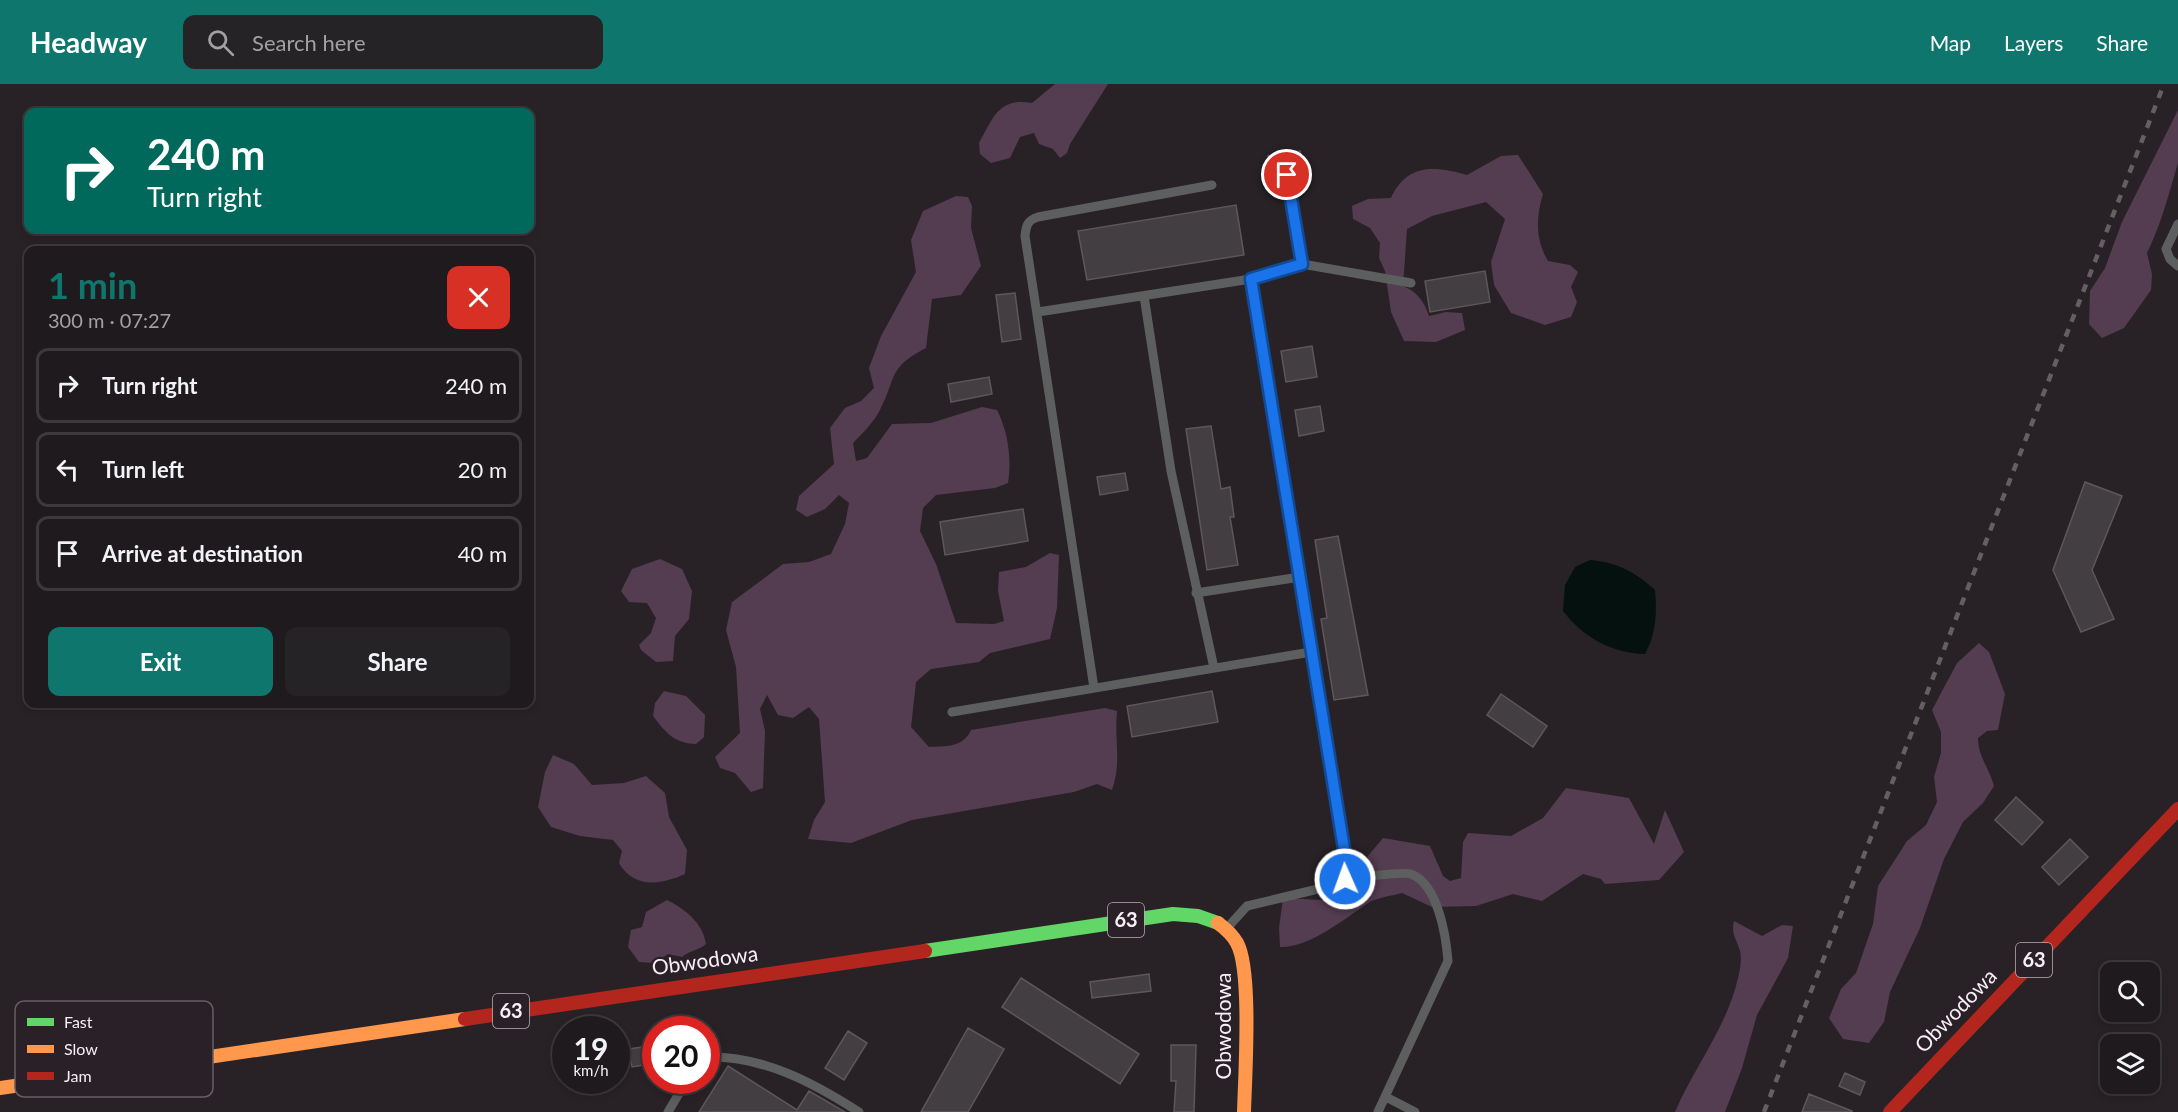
<!DOCTYPE html>
<html lang="en">
<head>
<meta charset="utf-8">
<style>
  :root { --surface:#1e1a1d; --page:#262326; --text:#f1f3f6; --muted:#a1a1a4; --line:#3c383b; --accent:#0f766e }
  body { margin:0; font-family:Lato,sans-serif; background:var(--page); color:var(--text); height:100vh; display:flex; flex-direction:column; font-size:22px; white-space:nowrap }
  * { box-sizing:border-box; margin:0 }
  p { font-size:20px; color:var(--muted) }
  .icon { flex:none; width:33px; height:33px; fill:none; stroke:currentColor; stroke-width:2; stroke-linecap:round; stroke-linejoin:round }
  .map { position:relative; flex:1; overflow:hidden }
  .panel { position:absolute; left:24px; top:162px; width:510px; height:462px; display:flex; flex-direction:column; background:var(--surface); border-radius:12px; box-shadow:0 3px 9px #0003,0 0 0 2px var(--line) }
  .panel>* { flex:none }
  .top-card { position:absolute; left:24px; top:24px; width:510px; height:126px; border-radius:12px; box-shadow:0 3px 9px #0003,0 0 0 2px var(--line); background:#00695c; color:#fff; overflow:hidden }
  .controls { position:absolute; left:2100px; top:878px; display:grid; gap:12px }
  .controls a { display:grid; place-items:center; width:60px; height:60px; border-radius:12px; background:var(--surface); box-shadow:0 3px 9px #0003,0 0 0 2px var(--line); font-size:30px }
  .speed { position:absolute; left:552px; top:932px; display:flex; gap:12px; font-size:30px; font-weight:700; text-align:center }
  .speed>* { display:grid; place-content:center; width:78px; height:78px; border-radius:50%; background:var(--surface); box-shadow:0 3px 9px #0003,0 0 0 2px var(--line); line-height:1 }
  .speed small { font-size:15px; font-weight:400 }
  .speed .limit { border:9px solid #d22; background:#fff; color:#111 }
  .pin { position:absolute; display:grid; place-items:center; width:51px; height:51px; color:#fff; margin:-26px; border:3px solid #fff; border-radius:50%; box-shadow:0 2px 6px #0007 }
  .me { position:absolute; width:66px; margin:-33px; rotate:358deg; stroke-linejoin:round; filter:drop-shadow(0 0 4px #0008) }
  .turn { display:flex; align-items:center; gap:21px; height:126px; padding:0 24px; font-size:27px }
  .turn .icon { width:78px; height:78px; stroke-width:2.5 }
  .turn b { display:block; font-size:42px; line-height:51px }
  .round { display:grid; place-items:center; flex:none; width:63px; height:63px; border-radius:12px; background:var(--page) }
  .summary { display:flex; align-items:center; justify-content:space-between; height:102px; padding:0 24px }
  h1 { font-size:36px; font-weight:700; line-height:45px; color:var(--accent) }
  .primary-button { display:flex; gap:12px; margin-top:auto; padding:12px 24px }
  .primary-button a { flex:1; height:69px; border-radius:12px; background:var(--accent); color:#fff; font-size:24px; font-weight:700; line-height:69px; text-align:center }
  .primary-button a+a { background:var(--page); color:var(--text) }
  ul { padding:0; list-style:none }
  li { display:flex; align-items:center; gap:18px; height:75px; margin:0 12px 9px; padding:0 12px; border:3px solid var(--line); border-radius:12px }
  li div { flex:1 }
  li b { display:block; font-size:22px }
  li em { font-style:normal }
  header { display:flex; align-items:center; gap:36px; box-sizing:border-box; height:84px; padding:0 30px; background:var(--accent); color:#fff }
  header strong { font-size:28px }
  nav { display:flex; gap:33px; margin-inline-start:auto; font-size:21px }
  .search { width:420px; height:54px; background:var(--page); display:flex; align-items:center; gap:15px; box-sizing:border-box; padding:0 21px; border-radius:12px; color:var(--muted); font-size:22px }
  .map>svg:first-child { display:block }
  .green { fill:#543c51 }
  .water { fill:#04110e }
  .building { fill:#433e42; stroke:#5d575c; stroke-width:1.5 }
  .lines { fill:none; stroke-linecap:round; stroke-linejoin:round }
  .lane { stroke:#5d5e5e; stroke-width:9 }
  .fast { stroke:#63d668; stroke-width:14 }
  .slow { stroke:#ff974d; stroke-width:14 }
  .jam { stroke:#b3261e; stroke-width:14 }
  .rail { stroke:#636062; stroke-width:4.5; stroke-dasharray:8 8; stroke-linecap:butt }
  .route-casing { stroke:#114b97; stroke-width:15 }
  .route { stroke:#1a73e8; stroke-width:10 }
  .labels { text-anchor:middle; stroke-width:4.5; stroke-linejoin:round; paint-order:stroke }
  .shield { fill:#2a2028; stroke:#b9b1b8; stroke-width:1.5 }
  .shield-label { font-size:20px; font-weight:bold; fill:#f6eff5 }
  .street-label { font-size:21px; fill:#f6eff5; stroke:#2a2028 }
  .key { fill:#2a2028; stroke:#675e66; stroke-width:1.5 }
  .key-label { font-size:16px; fill:#f6eff5 }
</style>
</head>
<body>
<header>
<strong>Headway</strong>
<div class="search"><svg class="icon" aria-label="search" viewBox="0 0 24 24"><circle cx="10" cy="10" r="6"/><path d="M15 15l6 6"/></svg>Search here</div>
<nav><a>Map</a><a>Layers</a><a>Share</a></nav>
</header>
<div class="map">
<svg width="2178" height="1028" viewBox="0 0 2178 1028">
  <rect width="100%" height="100%" fill="#282227"/>
  <path class="green" d="M 1055,0 L 1108,0 L 1070,60 L 1067,69 L 1060,74 L 1053,65 L 1039,60 L 1034,49 L 1020,53 L 1010,74 L 991,79 L 980,70 L 979,59 C 993,34 999,13 1032,19 Z
    M 2178,26 C 2178,42 2178,64 2178,79 C 2169,109 2161,141 2147,169 L 2152,190 L 2151,206 L 2124,244 L 2102,254 L 2089,240 L 2090,207 L 2105,184 L 2122,138 Z
    M 1518,71 L 1543,110 C 1536,133 1535,155 1548,177 L 1570,181 L 1578,188 L 1571,203 L 1577,218 L 1571,233 L 1545,241 L 1511,229 L 1494,201 L 1491,178 L 1505,135 L 1486,118 L 1432,132 L 1407,145 L 1403,202 C 1417,207 1425,219 1429,232 L 1446,228 L 1462,229 L 1465,246 L 1436,258 L 1404,257 L 1391,228 L 1385,187 L 1379,174 L 1380,159 L 1370,144 L 1353,135 L 1352,122 L 1368,115 L 1391,114 C 1407,79 1435,82 1467,91 L 1501,72 Z
    M 956,112 L 968,113 L 972,122 L 971,144 L 981,182 L 961,211 L 932,215 L 926,264 C 887,284 897,294 880,326 C 873,339 863,349 853,359 L 856,377 L 867,374 L 892,340 L 931,339 L 982,323 L 997,326 C 1008,347 1012,376 1008,399 L 995,404 L 936,411 L 923,424 L 920,447 L 936,480 L 956,539 L 994,540 L 1004,537 L 998,507 L 999,488 L 1026,483 L 1050,469 L 1059,471 L 1057,524 L 1050,555 L 990,569 L 979,578 L 931,585 L 916,598 L 911,643 L 929,663 C 945,662 963,664 971,646 L 1105,624 L 1117,627 C 1114,657 1122,677 1112,706 L 1097,700 L 1074,708 L 912,736 L 851,759 L 808,755 L 814,736 L 825,718 L 819,635 L 809,623 L 793,634 L 778,631 L 767,611 L 760,625 L 765,647 L 763,704 L 751,708 L 735,689 L 720,684 L 715,673 L 740,649 L 736,583 L 726,546 L 732,518 L 783,480 L 809,478 L 831,470 L 845,440 L 849,419 L 839,411 L 825,425 L 807,433 L 796,426 L 799,412 L 834,380 L 830,344 L 845,324 L 861,317 L 874,304 L 869,284 L 881,252 L 916,188 L 911,156 L 923,127 Z
    M 660,475 L 682,485 L 692,507 L 689,535 L 675,552 L 673,577 L 656,578 L 641,566 L 639,561 L 651,549 L 656,534 L 647,519 L 629,518 L 621,507 L 632,485 Z
    M 1979,559 L 1989,568 L 2005,610 L 1998,646 L 1987,647 L 1978,654 C 1978,673 1989,683 1994,702 L 1983,719 L 1963,738 L 1944,775 L 1920,844 L 1890,908 L 1884,938 L 1869,959 L 1843,955 L 1829,934 L 1841,905 L 1856,889 L 1873,840 L 1878,802 L 1907,757 L 1926,741 L 1937,718 L 1934,693 L 1941,669 L 1941,648 L 1932,626 L 1957,579 Z
    M 664,607 L 686,612 L 705,631 L 704,653 L 696,660 C 674,659 666,649 653,632 L 655,619 Z
    M 553,671 L 574,680 L 592,701 L 624,699 L 646,692 L 665,709 L 669,733 L 687,766 L 685,790 C 661,801 634,805 619,779 L 622,767 L 613,756 L 580,752 L 551,743 L 538,723 L 545,688 Z
    M 1566,704 L 1629,714 L 1654,760 L 1665,726 L 1684,768 L 1659,796 L 1605,800 L 1601,795 L 1583,790 L 1542,817 L 1513,810 L 1476,822 L 1432,823 L 1402,809 C 1392,812 1379,813 1370,818 C 1345,834 1310,864 1280,863 L 1279,844 L 1283,814 L 1323,816 L 1351,811 L 1368,772 L 1383,754 L 1430,762 L 1443,792 L 1450,797 L 1461,794 L 1463,758 L 1468,749 L 1511,752 L 1543,734 Z
    M 667,816 C 685,825 703,839 706,860 C 698,867 690,866 682,873 L 668,870 L 654,879 L 639,878 L 628,863 L 631,846 L 642,843 L 646,828 Z
    M 1734,837 L 1762,852 L 1782,841 L 1793,842 L 1788,874 L 1757,931 L 1742,984 L 1725,1028 L 1675,1028 C 1694,983 1727,943 1738,894 C 1740,887 1742,874 1740,867 C 1736,854 1731,850 1734,837 Z"/>
  <path class="water" d="M 1590,476 C 1617,478 1635,488 1655,506 C 1657,531 1656,549 1645,570 C 1611,569 1583,553 1563,527 L 1565,501 L 1575,483 Z"/>
  <path class="building" d="M 1300,67 L 1303,82 L 1270,87 L 1268,72 Z
    M 1236,121 L 1244,171 L 1087,196 L 1078,147 Z
    M 1485,187 L 1490,218 L 1430,228 L 1425,197 Z
    M 1015,209 L 1021,255 L 1002,258 L 996,211 Z
    M 1312,262 L 1317,293 L 1286,298 L 1281,267 Z
    M 989,293 L 992,310 L 951,318 L 948,300 Z
    M 1320,322 L 1324,347 L 1299,352 L 1295,326 Z
    M 1211,342 L 1221,405 L 1230,403 L 1234,433 L 1230,433 L 1238,481 L 1207,486 L 1186,345 Z
    M 1125,389 L 1128,406 L 1100,411 L 1097,393 Z
    M 2085,398 L 2122,412 L 2092,486 L 2114,535 L 2081,548 L 2053,486 Z
    M 1023,425 L 1028,457 L 945,471 L 940,438 Z
    M 1338,452 L 1368,611 L 1334,616 L 1321,535 L 1327,534 L 1315,456 Z
    M 1212,607 L 1218,638 L 1132,653 L 1127,622 Z
    M 1501,610 L 1547,642 L 1533,663 L 1487,631 Z
    M 2016,713 L 2043,738 L 2022,761 L 1995,736 Z
    M 2070,755 L 2088,773 L 2059,801 L 2042,783 Z
    M 1149,890 L 1151,907 L 1092,914 L 1090,898 Z
    M 1021,894 L 1139,970 L 1120,1000 L 1002,923 Z
    M 968,944 L 1004,965 L 968,1028 L 921,1028 Z
    M 848,947 L 867,959 L 844,996 L 825,984 Z
    M 656,961 L 656,979 L 632,983 L 629,965 Z
    M 1171,961 L 1196,961 L 1194,1028 L 1174,1028 L 1176,997 L 1171,997 Z
    M 728,982 L 797,1026 L 809,1007 L 845,1028 L 699,1028 Z
    M 1845,989 L 1865,998 L 1860,1011 L 1839,1002 Z
    M 1809,1010 L 1852,1027 L 1852,1028 L 1802,1028 Z"/>
  <g class="lines">
    <path class="lane" d="M 1287,91 L 1302,180
      M 2178,140 L 2166,165 L 2170,175 L 2178,182
      M 1144,212 L 1171,387 L 1214,584
      M 1038,228 L 1251,195 L 1302,180 L 1411,199
      M 1196,509 L 1300,493
      M 1094,604 L 1025,152 C 1026,141 1028,136 1038,133 L 1212,101
      M 952,628 L 1311,568
      M 1345,795 C 1357,794 1402,787 1411,790 C 1438,800 1446,852 1448,877 L 1378,1028
      M 1228,843 L 1247,822 L 1339,800 L 1345,795 L 1347,783 L 1251,195
      M 706,973 C 762,971 814,999 859,1028
      M 1386,1013 L 1415,1028
      M 668,1028 L 687,996"/>
    <path class="fast" d="M 925,867 L 1173,830 L 1198,832 L 1218,839"/>
    <path class="slow" d="M 1218,839 C 1226,845 1232,850 1237,859 C 1252,886 1245,992 1244,1028
      M 0,1004 L 465,935"/>
    <path class="jam" d="M 465,935 L 925,867
      M 1890,1028 L 2178,725"/>
    <path class="rail" d="M 1764,1028 L 2164,0"/>
  </g>
  <g class="lines">
    <defs>
      <path id="route" d="M 1287,91 L 1302,180 L 1251,195 L 1345,771 L 1345,795"/>
    </defs>
    <use href="#route" class="route-casing"/>
    <use href="#route" class="route"/>
  </g>
  <g class="labels">
    <g class="shield">
      <rect x="1108" y="819" width="36" height="34" rx="4.5"/>
      <rect x="2016" y="859" width="36" height="34" rx="4.5"/>
      <rect x="493" y="910" width="36" height="34" rx="4.5"/>
    </g>
    <g class="shield-label">
      <text x="1126" y="843">63</text>
      <text x="2034" y="883">63</text>
      <text x="511" y="934">63</text>
    </g>
    <g class="street-label">
      <text transform="translate(705 877) rotate(-8)" y="7">Obwodowa</text>
      <text transform="translate(1956 927) rotate(-46)" y="7">Obwodowa</text>
      <text transform="translate(1224 942) rotate(-90)" y="7">Obwodowa</text>
    </g>
  </g>
  <rect x="15" y="917" width="198" height="96" rx="9" class="key"/>
  <rect x="27" y="934" width="27" height="8" fill="#63d668"/>
  <rect x="27" y="961" width="27" height="8" fill="#ff974d"/>
  <rect x="27" y="988" width="27" height="8" fill="#b3261e"/>
  <g class="key-label">
    <text x="64" y="944">Fast</text>
    <text x="64" y="971">Slow</text>
    <text x="64" y="998">Jam</text>
  </g>
</svg>
<div class="controls">
<a><svg class="icon" aria-label="search" viewBox="0 0 24 24"><circle cx="10" cy="10" r="6"/><path d="M15 15l6 6"/></svg></a>
<a><svg class="icon" aria-label="layers" viewBox="0 0 24 24"><path d="M12 4l9 5-9 5-9-5zM3 14l9 5 9-5"/></svg></a>
</div>
<div class="speed"><div>19<small>km/h</small></div><div class="limit">20</div></div>
<div class="pin" style="left:1287px;top:91px;background:#d93025"><svg class="icon" aria-label="arrive" viewBox="0 0 24 24"><path d="M6 21V4h12l-3 4 3 4H6"/></svg></div>
<svg class="me" style="left:1345px;top:795px" viewBox="-20 -20 40 40"><circle r="17" fill="#1a73e8" stroke="#fff" stroke-width="3"/><path d="M0-11L8 9 0 5-8 9z" fill="#fff"/></svg>
<div class="top-card">
<div class="turn"><svg class="icon" aria-label="right" viewBox="0 0 24 24"><path d="M7 20v-9h11M14 6l5 5-5 5"/></svg><div><b>240 m</b>Turn right</div></div>
</div>
<section class="panel">
<div class="summary"><div><h1>1 min</h1><p>300 m · 07:27</p></div><a class="round" style="background:#d93025;color:#fff"><svg class="icon" aria-label="close" viewBox="0 0 24 24"><path d="M6 6l12 12M18 6L6 18"/></svg></a></div>
<ul>
<li><svg class="icon" aria-label="right" viewBox="0 0 24 24"><path d="M7 20v-9h11M14 6l5 5-5 5"/></svg><div><b>Turn right</b></div><em>240 m</em></li>
<li><svg class="icon" aria-label="left" viewBox="0 0 24 24"><path d="M17 20v-9H6M10 6l-5 5 5 5"/></svg><div><b>Turn left</b></div><em>20 m</em></li>
<li><svg class="icon" aria-label="arrive" viewBox="0 0 24 24"><path d="M6 21V4h12l-3 4 3 4H6"/></svg><div><b>Arrive at destination</b></div><em>40 m</em></li>
</ul>
<div class="primary-button"><a>Exit</a><a>Share</a></div>
</section>
</div>
</body>
</html>
